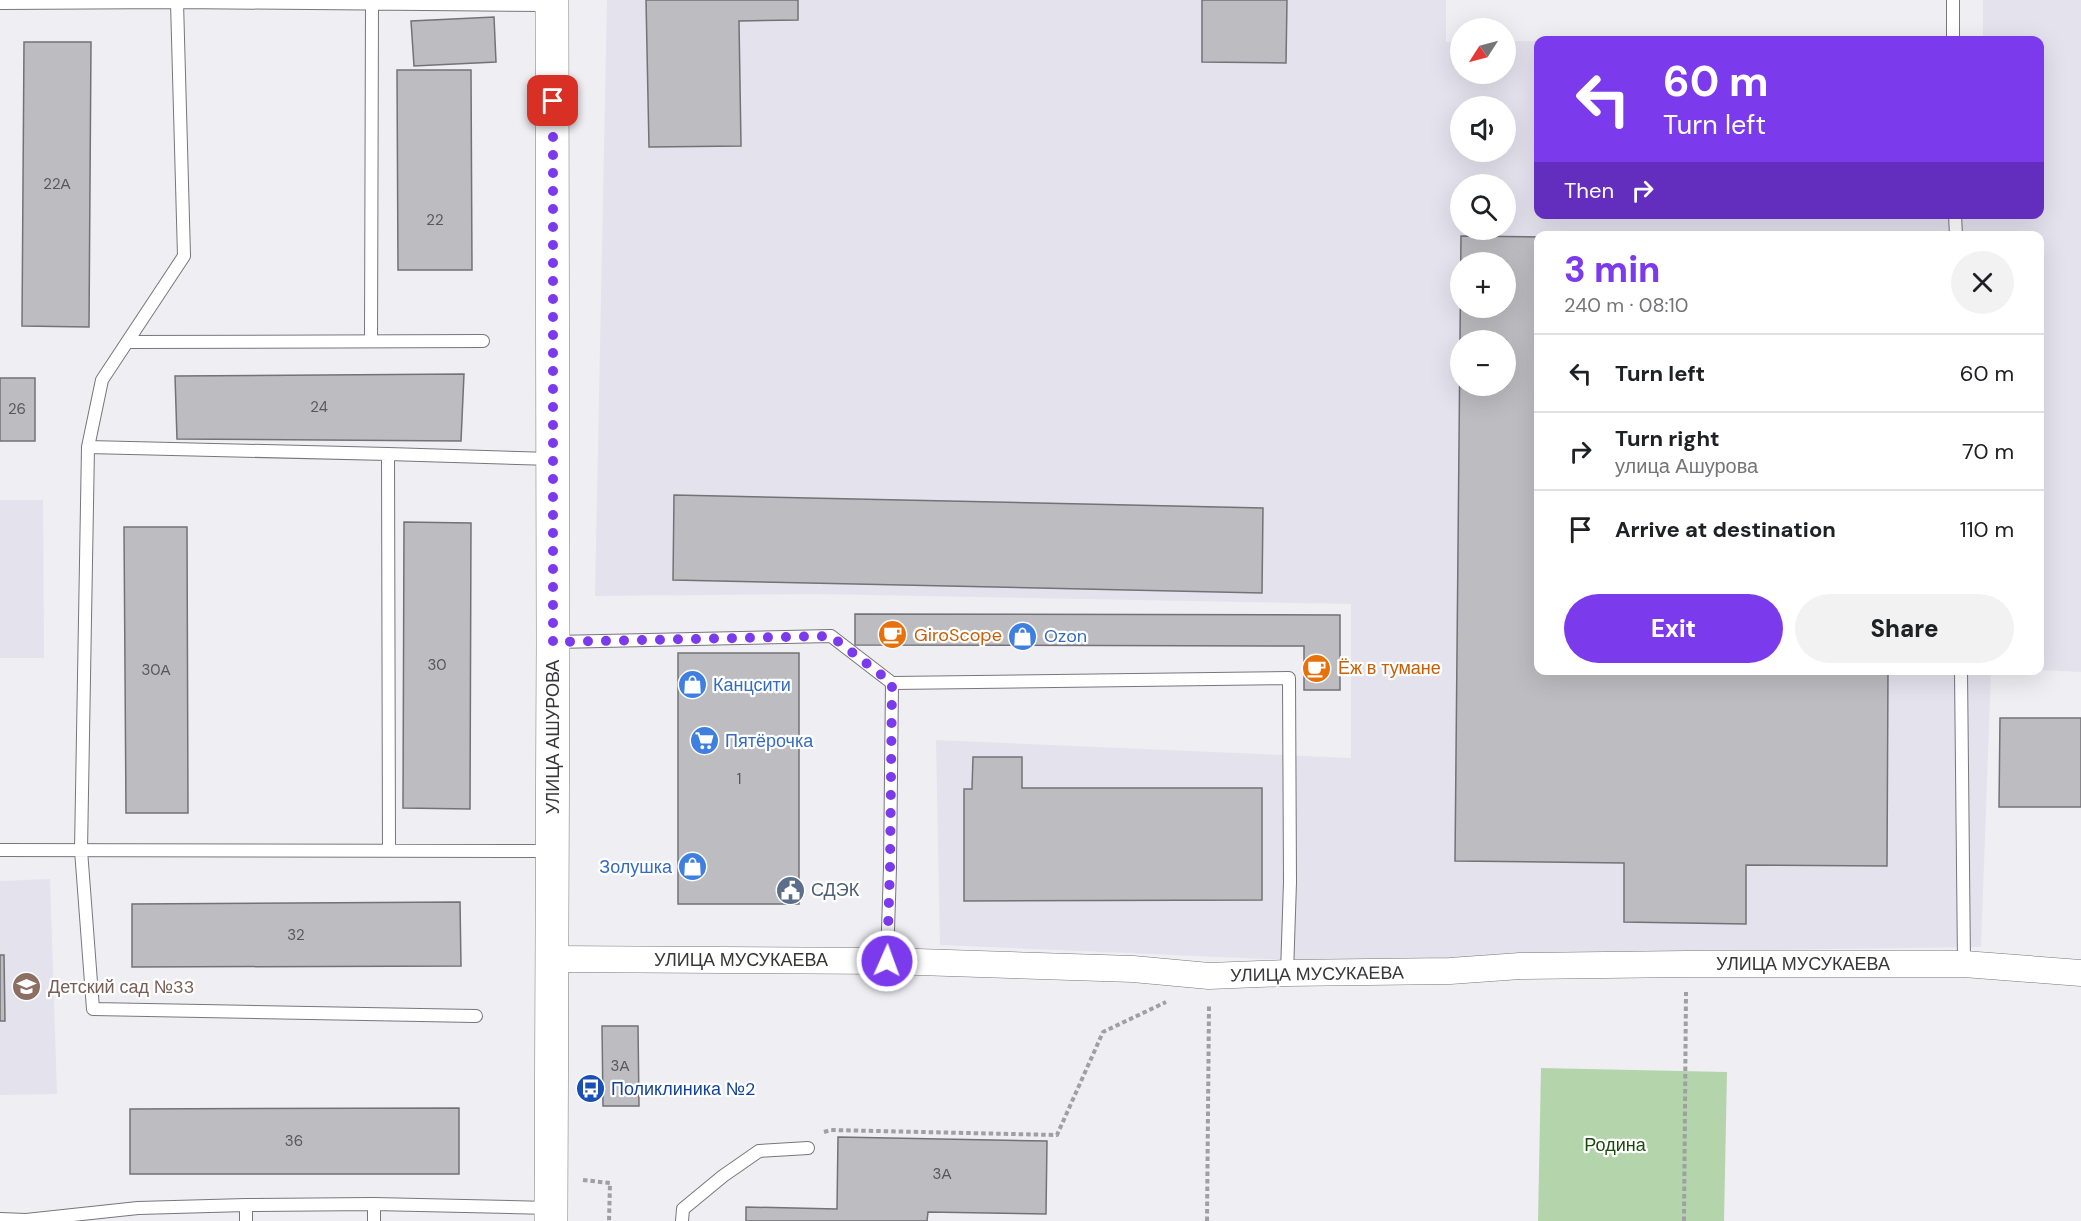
<!DOCTYPE html>
<html lang="en">
<head>
<meta charset="utf-8">
<style>
  :root { --surface:#fff; --page:#f2f2f2; --text:#202124; --muted:#757577; --line:#e0e0e0; --accent:#7c3aed }
  body { margin:0; font-family:"DM Sans",sans-serif; background:var(--page); color:var(--text); height:100vh; display:flex; flex-direction:column; font-size:22px; white-space:nowrap }
  * { box-sizing:border-box; margin:0 }
  p { font-size:20px; color:var(--muted) }
  .icon { flex:none; width:33px; height:33px; fill:none; stroke:currentColor; stroke-width:2; stroke-linecap:round; stroke-linejoin:round }
  .map { position:relative; flex:1; overflow:hidden }
  .side { position:absolute; left:1534px; top:231px; width:510px; height:444px; display:flex; flex-direction:column; background:var(--surface); border-radius:12px; box-shadow:0 6px 24px #0002 }
  .side>* { flex:none }
  .top-card { position:absolute; left:1534px; top:36px; width:510px; height:183px; border-radius:12px; box-shadow:0 6px 24px #0002; background:#7c3aed; color:#fff; overflow:hidden }
  .needle { width:39px; rotate:234deg }
  .buttons { position:absolute; left:1450px; top:18px; display:grid; gap:12px }
  .buttons a { display:grid; place-items:center; width:66px; height:66px; border-radius:50%; background:var(--surface); box-shadow:0 6px 24px #0002; font-size:30px }
  .pin { position:absolute; display:grid; place-items:center; width:51px; height:51px; color:#fff; margin:-26px; border-radius:12px; box-shadow:0 3px 9px #0006 }
  .me { position:absolute; width:66px; margin:-33px; rotate:2deg; stroke-linejoin:round; filter:drop-shadow(0 0 4px #0008) }
  .turn { display:flex; align-items:center; gap:21px; height:126px; padding:0 30px; font-size:27px }
  .turn .icon { width:78px; height:78px; stroke-width:2.5 }
  .turn b { display:block; font-size:42px; line-height:51px }
  .then { display:flex; align-items:center; height:57px; padding:0 30px; background:#0003; gap:12px; font-size:22px }
  .round { display:grid; place-items:center; flex:none; width:63px; height:63px; border-radius:32px; background:var(--page) }
  .headline { display:flex; align-items:center; justify-content:space-between; height:102px; padding:0 30px }
  h1 { font-size:36px; font-weight:800; line-height:45px; color:var(--accent) }
  .button { display:flex; gap:12px; margin-top:auto; padding:12px 30px }
  .button a { flex:1; height:69px; border-radius:36px; background:var(--accent); color:#fff; font-size:24px; font-weight:800; line-height:69px; text-align:center }
  .button a+a { background:var(--page); color:var(--text) }
  ul { padding:0; list-style:none }
  li { display:flex; align-items:center; gap:18px; height:78px; padding:0 30px; border-top:2px solid var(--line) }
  li div { flex:1 }
  li b { display:block; font-size:22px }
  li em { font-style:normal }
  .map>svg:first-child { display:block }
  .built { fill:#e4e2ed; fill-rule:evenodd }
  .green { fill:#b4d5ac }
  .building { fill:#bcbcc1; stroke:#727277; stroke-width:1.5; fill-rule:evenodd }
  .lines { fill:none; stroke-linecap:round; stroke-linejoin:round }
  .lane-casing { stroke:#78767b; stroke-width:14 }
  .street-casing { stroke:#78767b; stroke-width:27 }
  .secondary-casing { stroke:#78767b; stroke-width:34 }
  .path { stroke:#a0a0a3; stroke-width:4; stroke-dasharray:4.5 3; stroke-linecap:butt }
  .lane { stroke:#fff; stroke-width:12 }
  .street { stroke:#fff; stroke-width:26 }
  .secondary { stroke:#fff; stroke-width:33 }
  .route { stroke:#7c3aed; stroke-width:10; stroke-dasharray:0 18 }
  .labels { text-anchor:middle; stroke-width:4.5; stroke-linejoin:round; paint-order:stroke }
  .number-label { font-size:15px; fill:#58585b }
  .food-label { font-size:18px; fill:#c56008; stroke:#fff; text-anchor:start }
  .shop-label { font-size:18px; fill:#366cbe; stroke:#fff; text-anchor:start }
  .street-label { font-size:18px; fill:#373739; stroke:#fff }
  .service-label { font-size:18px; fill:#4e5e75; stroke:#fff; text-anchor:start }
  .education-label { font-size:18px; fill:#785e54; stroke:#fff; text-anchor:start }
  .transit-label { font-size:18px; fill:#164399; stroke:#fff; text-anchor:start }
  .park-label { font-size:18px; fill:#1a4b0a; stroke:#fff }
</style>
</head>
<body>
<div class="map">
<svg width="2081" height="1221" viewBox="0 0 2081 1221">
  <rect width="100%" height="100%" fill="#efeef3"/>
  <path class="built" d="M 607,0 L 1446,0 L 1446,42 L 1461,42 L 1461,74 L 1506,74 L 1506,41 L 1539,41 L 1539,214 L 2040,214 L 2040,40 L 1577,40 L 1983,36 L 1983,0 L 2081,0 L 2081,672 L 2040,670 L 2040,236 L 1539,236 L 1539,670 L 1991,671 L 1981,947 L 1684,951 L 1358,963 L 940,945 L 936,740 L 1351,758 L 1351,604 L 815,594 L 595,596 ZM 1461,106 L 1506,106 L 1506,152 L 1461,152 ZM 1461,184 L 1506,184 L 1506,230 L 1461,230 ZM 1461,262 L 1506,262 L 1506,308 L 1461,308 ZM 1461,340 L 1506,340 L 1506,386 L 1461,386 Z
    M 0,500 L 43,500 L 44,658 L 0,658 Z
    M 50,879 L 57,1094 L 0,1095 L 0,881 Z"/>
  <path class="green" d="M 1541,1068 L 1727,1072 L 1724,1221 L 1538,1221 Z"/>
  <path class="building" d="M 646,0 L 798,0 L 798,20 L 739,21 L 741,146 L 649,147 Z
    M 1202,0 L 1287,0 L 1286,63 L 1202,62 Z
    M 494,17 L 496,62 L 414,66 L 411,21 Z
    M 24,42 L 91,42 L 89,327 L 22,326 Z
    M 397,70 L 471,70 L 472,270 L 398,270 Z
    M 1461,236 L 1539,237 L 1539,670 L 1888,670 L 1887,866 L 1746,865 L 1746,924 L 1624,922 L 1624,863 L 1455,861 ZM 1461,262 L 1506,262 L 1506,308 L 1461,308 ZM 1461,340 L 1506,340 L 1506,386 L 1461,386 Z
    M 464,374 L 461,441 L 177,439 L 175,376 Z
    M 0,378 L 35,378 L 35,441 L 0,441 Z
    M 674,495 L 1263,508 L 1262,593 L 673,580 Z
    M 404,522 L 471,523 L 470,809 L 403,808 Z
    M 124,527 L 187,527 L 188,813 L 126,813 Z
    M 855,614 L 1340,615 L 1340,690 L 1304,690 L 1304,646 L 855,645 Z
    M 678,653 L 799,653 L 799,904 L 678,904 Z
    M 2000,718 L 2081,718 L 2081,807 L 1999,807 Z
    M 973,757 L 1022,757 L 1022,788 L 1262,788 L 1262,900 L 964,901 L 964,789 L 972,789 Z
    M 460,902 L 461,966 L 132,967 L 132,904 Z
    M 0,955 L 4,955 L 5,1021 L 0,1021 Z
    M 602,1026 L 638,1026 L 639,1106 L 603,1106 Z
    M 459,1108 L 459,1174 L 130,1174 L 130,1109 Z
    M 838,1137 L 1047,1141 L 1046,1214 L 928,1212 L 927,1221 L 746,1221 L 746,1207 L 837,1209 Z"/>
  <g class="lines">
    <defs>
      <path id="lane" d="M 1953,0 L 1953,40
        M 0,3 L 177,2 L 551,5
        M 1955,214 L 1956,236
        M 371,341 L 372,4
        M 127,342 L 483,341
        M 88,447 L 102,380 L 184,256 L 177,2
        M 388,454 L 552,459
        M 555,642 L 831,636 L 892,683 L 1289,678 L 1290,882 L 1287,973
        M 1961,670 L 1964,964
        M 0,850 L 551,851
        M 389,851 L 388,454 L 88,447 L 81,850 L 93,1009 L 476,1016
        M 887,961 L 890,868 L 892,683
        M 0,1219 L 26,1220 L 138,1208 L 246,1205
        M 246,1221 L 246,1205 L 374,1204 L 550,1208
        M 374,1221 L 374,1204
        M 682,1221 L 683,1209 L 723,1176 L 759,1151 L 808,1148"/>
      <path id="street" d="M 553,959 L 887,961 L 1133,969 L 1209,976 L 1287,973 L 1450,971 L 1520,966 L 1686,964 L 1964,964 L 2081,973"/>
      <path id="secondary" d="M 551,1221 L 553,642 L 552,0"/>
    </defs>
    <use href="#lane" class="lane-casing"/>
    <use href="#street" class="street-casing"/>
    <use href="#secondary" class="secondary-casing"/>
    <path class="path" d="M 824,1132 L 831,1130 L 1057,1135 L 1103,1032 L 1166,1002
      M 583,1180 L 610,1183 L 609,1221
      M 1207,1221 L 1209,1004
      M 1684,1221 L 1686,992"/>
    <use href="#lane" class="lane"/>
    <use href="#street" class="street"/>
    <use href="#secondary" class="secondary"/>
  </g>
  <g class="lines">
    <path class="route" d="M 553,101 L 553,642 L 831,636 L 892,683 L 890,868 L 887,961"/>
  </g>
  <defs>
    <symbol id="cafe-disc" viewBox="-11 -11 22 22"><circle r="9.5" fill="#e8710a" stroke="#fff"/><path d="M-5.5-4.5H6V0H3Q3 3.5 0 3.5H-2.5Q-5.5 3.5-5.5 0ZM3-3.2v2h1.7v-2ZM-6 4.5H4V6H-6Z" fill="#fff"/></symbol>
    <symbol id="shop-disc" viewBox="-11 -11 22 22"><circle r="9.5" fill="#3f7fe0" stroke="#fff"/><path d="M-5-2.5h2.3a2.7 3.5 0 0 1 5.4 0H5L5.5 6h-11ZM-1.5-2.5h3a1.5 2.3 0 0 0-3 0Z" fill="#fff"/></symbol>
    <symbol id="supermarket-disc" viewBox="-11 -11 22 22"><circle r="9.5" fill="#3f7fe0" stroke="#fff"/><path d="M-6-5.5h2.5l.6 2H6L4.5 2H-2.5L-4.4-4H-6ZM-1.5 3.2a1.3 1.3 0 1 0 .1 0ZM3 3.2a1.3 1.3 0 1 0 .1 0Z" fill="#fff"/></symbol>
    <symbol id="civic-disc" viewBox="-11 -11 22 22"><circle r="9.5" fill="#5c6f8a" stroke="#fff"/><path d="M-.6-6.5H3V-4.5H.6V-3L4-1V1h2V6H-6V1h2V-1L-.6-3ZM-1.2 2.5V6h2.4V2.5Z" fill="#fff"/></symbol>
    <symbol id="school-disc" viewBox="-11 -11 22 22"><circle r="9.5" fill="#8d6e63" stroke="#fff"/><path d="M0-5L7-2L0 1L-7-2ZM-4 1L0 2.5L4 1V4Q0 6-4 4Z" fill="#fff"/></symbol>
    <symbol id="bus-disc" viewBox="-11 -11 22 22"><circle r="9.5" fill="#1a4fb4" stroke="#fff"/><path d="M-5-6H5V4H4V6H2V4H-2V6H-4V4H-5ZM-3.5-4V0h7V-4ZM-3.5 1.2v1.5H-2V1.2ZM2 1.2v1.5H3.5V1.2Z" fill="#fff"/></symbol>
  </defs>
  <g fill-rule="evenodd">
    <use href="#cafe-disc" x="876" y="618" width="33" height="33"/>
    <use href="#shop-disc" x="1006" y="620" width="33" height="33"/>
    <use href="#cafe-disc" x="1300" y="652" width="33" height="33"/>
    <use href="#shop-disc" x="676" y="668" width="33" height="33"/>
    <use href="#supermarket-disc" x="688" y="724" width="33" height="33"/>
    <use href="#shop-disc" x="676" y="850" width="33" height="33"/>
    <use href="#civic-disc" x="774" y="874" width="33" height="33"/>
    <use href="#school-disc" x="10" y="970" width="33" height="33"/>
    <use href="#bus-disc" x="574" y="1072" width="33" height="33"/>
  </g>
  <g class="labels">
    <g class="number-label">
      <text x="57" y="189">22А</text>
      <text x="435" y="225">22</text>
      <text x="319" y="412">24</text>
      <text x="17" y="414">26</text>
      <text x="437" y="670">30</text>
      <text x="156" y="675">30А</text>
      <text x="739" y="784">1</text>
      <text x="296" y="940">32</text>
      <text x="620" y="1071">3А</text>
      <text x="294" y="1146">36</text>
      <text x="942" y="1179">3А</text>
    </g>
    <g class="food-label">
      <text x="914" y="641">GiroScope</text>
      <text x="1338" y="674">Ёж в тумане</text>
    </g>
    <g class="shop-label">
      <text x="1044" y="642">Ozon</text>
      <text x="713" y="691">Канцсити</text>
      <text x="725" y="747">Пятёрочка</text>
      <text x="672" y="873" text-anchor="end">Золушка</text>
    </g>
    <g class="street-label">
      <text transform="translate(553 737) rotate(-90)" y="6">УЛИЦА АШУРОВА</text>
      <text x="741" y="966">УЛИЦА МУСУКАЕВА</text>
      <text x="1803" y="970">УЛИЦА МУСУКАЕВА</text>
      <text transform="translate(1317 974) rotate(-1)" y="6">УЛИЦА МУСУКАЕВА</text>
    </g>
    <g class="service-label">
      <text x="811" y="896">СДЭК</text>
    </g>
    <g class="education-label">
      <text x="48" y="993">Детский сад №33</text>
    </g>
    <g class="transit-label">
      <text x="611" y="1095">Поликлиника №2</text>
    </g>
    <g class="park-label">
      <text x="1615" y="1151">Родина</text>
    </g>
  </g>
</svg>
<div class="buttons">
<a><svg class="needle" viewBox="-14 -14 28 28"><path d="M0-13l5 13h-10z" fill="#e53935"/><path d="M0 13l5-13h-10z" fill="#757577"/></svg></a>
<a><svg class="icon" aria-label="sound" viewBox="0 0 24 24"><path d="M4 9h4l5-4v14l-5-4H4zM17 9q2 3 0 6"/></svg></a>
<a><svg class="icon" aria-label="search" viewBox="0 0 24 24"><circle cx="10" cy="10" r="6"/><path d="M15 15l6 6"/></svg></a>
<a>+</a>
<a>−</a>
</div>
<div class="pin" style="left:553px;top:101px;background:#d93025"><svg class="icon" aria-label="arrive" viewBox="0 0 24 24"><path d="M6 21V4h12l-3 4 3 4H6"/></svg></div>
<svg class="me" style="left:887px;top:961px" viewBox="-20 -20 40 40"><circle r="17" fill="#7c3aed" stroke="#fff" stroke-width="3"/><path d="M0-11L8 9 0 5-8 9z" fill="#fff"/></svg>
<div class="top-card">
<div class="turn"><svg class="icon" aria-label="left" viewBox="0 0 24 24"><path d="M17 20v-9H6M10 6l-5 5 5 5"/></svg><div><b>60 m</b>Turn left</div></div>
<div class="then">Then<svg class="icon" aria-label="right" viewBox="0 0 24 24"><path d="M7 20v-9h11M14 6l5 5-5 5"/></svg></div>
</div>
<section class="side">
<div class="headline"><div><h1>3 min</h1><p>240 m · 08:10</p></div><a class="round"><svg class="icon" aria-label="close" viewBox="0 0 24 24"><path d="M6 6l12 12M18 6L6 18"/></svg></a></div>
<ul>
<li><svg class="icon" aria-label="left" viewBox="0 0 24 24"><path d="M17 20v-9H6M10 6l-5 5 5 5"/></svg><div><b>Turn left</b></div><em>60 m</em></li>
<li><svg class="icon" aria-label="right" viewBox="0 0 24 24"><path d="M7 20v-9h11M14 6l5 5-5 5"/></svg><div><b>Turn right</b><p>улица Ашурова</p></div><em>70 m</em></li>
<li><svg class="icon" aria-label="arrive" viewBox="0 0 24 24"><path d="M6 21V4h12l-3 4 3 4H6"/></svg><div><b>Arrive at destination</b></div><em>110 m</em></li>
</ul>
<div class="button"><a>Exit</a><a>Share</a></div>
</section>
</div>
</body>
</html>
